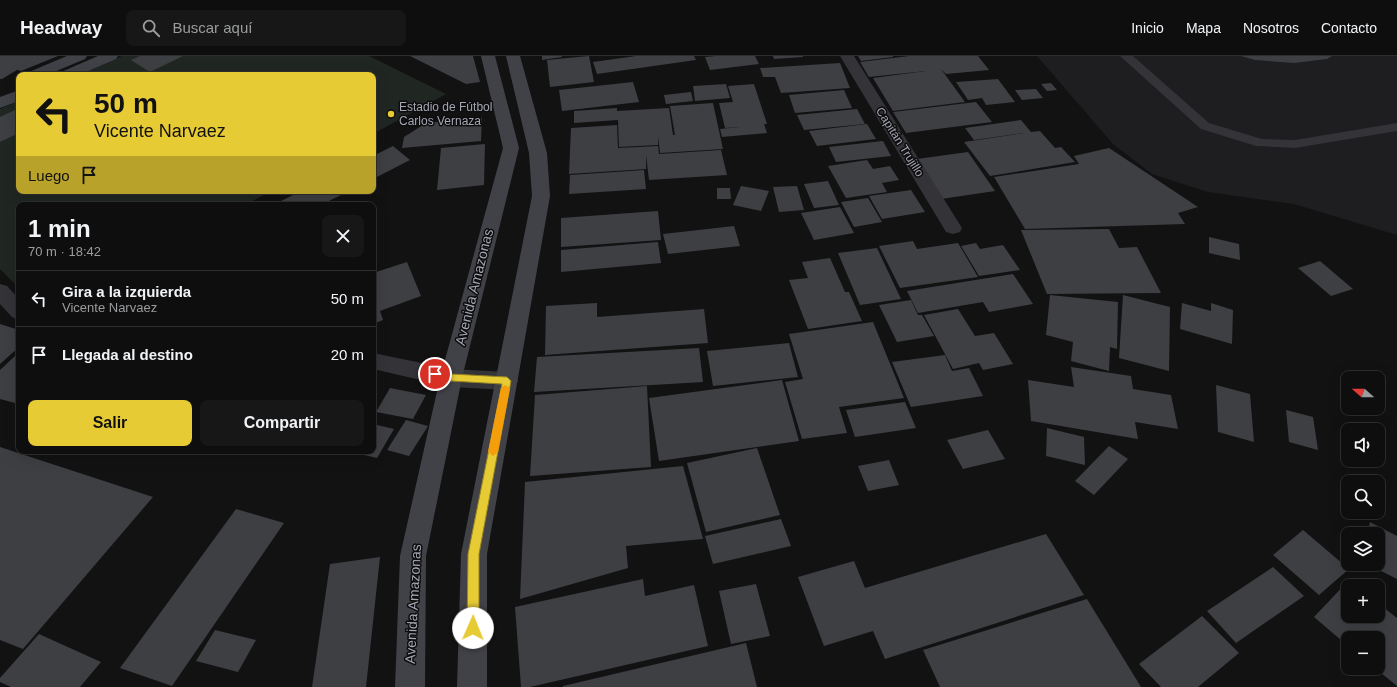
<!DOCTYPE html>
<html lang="es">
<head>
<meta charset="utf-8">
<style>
  :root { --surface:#0e0e0e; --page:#171717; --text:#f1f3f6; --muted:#9b9c9e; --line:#2e2e2e; --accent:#e7cb35 }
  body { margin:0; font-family:Arial,sans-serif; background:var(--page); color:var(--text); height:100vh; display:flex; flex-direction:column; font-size:15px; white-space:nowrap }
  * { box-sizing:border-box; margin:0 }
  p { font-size:13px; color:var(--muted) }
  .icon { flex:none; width:22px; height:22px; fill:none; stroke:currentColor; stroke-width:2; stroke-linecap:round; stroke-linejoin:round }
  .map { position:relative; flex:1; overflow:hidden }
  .drawer { position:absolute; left:16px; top:146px; width:360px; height:252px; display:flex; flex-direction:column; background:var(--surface); border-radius:8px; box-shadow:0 4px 16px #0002,0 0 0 1px var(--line) }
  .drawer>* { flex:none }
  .hud { position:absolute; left:16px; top:16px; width:360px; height:122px; border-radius:8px; box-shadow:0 4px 16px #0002,0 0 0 1px var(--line); background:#e7cb35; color:#111; overflow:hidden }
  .needle { width:26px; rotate:291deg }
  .tools { position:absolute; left:1341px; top:315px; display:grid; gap:8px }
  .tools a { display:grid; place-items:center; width:44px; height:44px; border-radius:8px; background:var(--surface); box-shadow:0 4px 16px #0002,0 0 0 1px var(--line); font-size:20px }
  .pin { position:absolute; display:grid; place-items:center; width:34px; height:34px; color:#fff; margin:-17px; border:2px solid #fff; border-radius:50%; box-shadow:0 1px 4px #0007 }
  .me { position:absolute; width:44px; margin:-22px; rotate:1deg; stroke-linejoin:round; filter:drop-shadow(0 0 3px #0008) }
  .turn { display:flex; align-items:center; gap:14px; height:84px; padding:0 12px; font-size:18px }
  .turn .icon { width:52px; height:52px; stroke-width:2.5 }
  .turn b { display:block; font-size:28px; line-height:34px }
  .then { display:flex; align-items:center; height:38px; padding:0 12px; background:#0003; gap:8px; font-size:15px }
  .round { display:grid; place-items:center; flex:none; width:42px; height:42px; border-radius:8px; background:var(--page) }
  .head { display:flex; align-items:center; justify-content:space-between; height:68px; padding:0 12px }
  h1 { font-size:24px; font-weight:800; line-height:30px }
  .button { display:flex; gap:8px; margin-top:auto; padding:8px 12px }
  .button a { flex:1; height:46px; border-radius:8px; background:var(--accent); color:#111; font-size:16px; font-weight:800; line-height:46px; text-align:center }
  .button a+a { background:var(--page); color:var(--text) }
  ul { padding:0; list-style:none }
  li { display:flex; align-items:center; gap:12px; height:56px; padding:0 12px; border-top:1px solid var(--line) }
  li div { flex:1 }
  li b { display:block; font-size:15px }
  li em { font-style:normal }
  header { display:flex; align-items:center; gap:24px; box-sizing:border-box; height:56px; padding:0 20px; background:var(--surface); border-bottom:1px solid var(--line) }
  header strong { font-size:19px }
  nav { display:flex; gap:22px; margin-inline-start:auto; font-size:14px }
  .search { width:280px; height:36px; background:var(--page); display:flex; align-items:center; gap:10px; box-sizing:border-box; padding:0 14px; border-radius:8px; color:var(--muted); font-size:15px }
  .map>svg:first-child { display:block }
  .built { fill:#1e1e20 }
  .green { fill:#202722 }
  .building { fill:#3e3f43 }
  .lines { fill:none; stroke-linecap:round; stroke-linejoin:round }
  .lane { fill:#333338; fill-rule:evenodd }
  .street { fill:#333338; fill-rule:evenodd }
  .secondary { fill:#414148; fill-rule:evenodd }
  .route { fill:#e7cb35; stroke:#968422 }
  .slow { fill:#f59e0b }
  .poi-dot { fill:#e7cb35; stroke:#0d0d0e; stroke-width:1.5 }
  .labels { text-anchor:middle; stroke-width:3; stroke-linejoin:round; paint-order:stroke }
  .far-poi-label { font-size:12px; fill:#a4a6b3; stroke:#0d0d0e; text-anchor:start }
  .far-street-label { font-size:12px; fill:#a4a6b3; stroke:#0d0d0e }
  .street-label { font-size:14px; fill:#a4a6b3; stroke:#0d0d0e }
</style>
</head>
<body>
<header>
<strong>Headway</strong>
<div class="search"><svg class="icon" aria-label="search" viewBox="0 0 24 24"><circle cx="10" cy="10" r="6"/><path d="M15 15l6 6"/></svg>Buscar aquí</div>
<nav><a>Inicio</a><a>Mapa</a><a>Nosotros</a><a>Contacto</a></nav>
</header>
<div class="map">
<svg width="1397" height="631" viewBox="0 0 1397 631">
  <rect width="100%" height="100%" fill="#121213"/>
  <path class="built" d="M 1037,0 L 1397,0 L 1397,179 L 1294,148 L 1208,136 L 1152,118 L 1113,88 Z"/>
  <path class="green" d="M 122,0 L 369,0 L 446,38 L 373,78 L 373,19 L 79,19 Z
    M 19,45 L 19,135 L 271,135 L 245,149 L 19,149 L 19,232 L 0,213 L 0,53 Z"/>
  <path class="building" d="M 0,0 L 58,0 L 21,15 L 17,14 L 2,23 L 0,23 Z
    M 140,0 L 183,0 L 150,16 L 131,4 Z
    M 410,0 L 473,0 L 480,26 L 466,28 Z
    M 542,0 L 562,0 L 562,1 L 542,4 Z
    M 589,0 L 594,26 L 550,31 L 547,4 Z
    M 636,0 L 694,0 L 696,4 L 597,18 L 593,6 Z
    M 716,0 L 755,0 L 759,8 L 710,14 L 705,1 Z
    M 773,0 L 803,0 L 803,1 L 774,3 Z
    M 858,0 L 893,0 L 893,1 L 861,5 Z
    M 909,0 L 978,0 L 989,14 L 946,18 L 941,13 L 965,46 L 893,55 L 873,22 L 926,15 L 869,21 L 860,6 Z
    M 1241,0 L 1332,0 L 1327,3 L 1294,7 L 1255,4 Z
    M 840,7 L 850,32 L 781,37 L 775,21 L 763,21 L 760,12 Z
    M 998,23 L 1015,46 L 986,49 L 982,42 L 968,44 L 956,26 Z
    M 633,26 L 639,46 L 562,55 L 559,34 Z
    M 1051,27 L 1057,34 L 1047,35 L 1041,28 Z
    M 726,28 L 730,42 L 695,45 L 693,30 Z
    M 754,28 L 767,68 L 764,68 L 767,77 L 722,81 L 720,73 L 739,71 L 725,72 L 719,47 L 733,46 L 728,30 Z
    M 1036,33 L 1043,42 L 1022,44 L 1015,34 Z
    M 844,34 L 852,52 L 795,57 L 789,39 Z
    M 691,36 L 693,45 L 666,48 L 664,39 Z
    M 976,46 L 992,66 L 906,77 L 893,56 Z
    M 713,47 L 723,93 L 660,97 L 658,80 L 658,89 L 619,91 L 618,64 L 574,67 L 574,55 L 617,52 L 617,55 L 669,52 L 673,79 L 675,79 L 670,50 Z
    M 19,52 L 19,77 L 0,86 L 0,61 Z
    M 857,53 L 865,68 L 804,74 L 797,59 Z
    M 482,62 L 481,85 L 402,92 L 404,81 L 426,67 Z
    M 1021,64 L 1031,76 L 1040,75 L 1055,92 L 1061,91 L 1075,106 L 990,120 L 964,86 L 1024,77 L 974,84 L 965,72 Z
    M 867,68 L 876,83 L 817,90 L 809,75 Z
    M 617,69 L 618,92 L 658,90 L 659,98 L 721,94 L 727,119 L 649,124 L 646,99 L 646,113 L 569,118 L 571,72 Z
    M 883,85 L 891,100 L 836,106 L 829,91 Z
    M 485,88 L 484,129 L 437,134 L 441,92 Z
    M 393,90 L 410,104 L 373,123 L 373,100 Z
    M 1109,92 L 1198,151 L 1178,157 L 1185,168 L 1025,173 L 994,121 L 1079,108 L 1074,100 Z
    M 968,96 L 995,135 L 941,143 L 917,103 Z
    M 867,104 L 873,113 L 890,110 L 899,124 L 882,127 L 887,136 L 846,142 L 828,110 Z
    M 644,114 L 646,133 L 569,138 L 570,119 Z
    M 828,125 L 839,149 L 814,152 L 804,128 Z
    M 741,130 L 769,135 L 761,155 L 733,149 Z
    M 797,130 L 804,154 L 779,156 L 773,131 Z
    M 717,132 L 730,132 L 731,143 L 717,143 Z
    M 911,134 L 925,156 L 882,163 L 869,140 Z
    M 301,135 L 349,135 L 321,149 L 273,149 Z
    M 868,142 L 882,166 L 854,171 L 841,146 Z
    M 840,151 L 854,177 L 814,184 L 801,157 Z
    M 658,155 L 661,184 L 561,191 L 561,162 Z
    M 734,170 L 740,190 L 668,198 L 663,178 Z
    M 1109,173 L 1119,192 L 1137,191 L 1161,237 L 1047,238 L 1021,174 Z
    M 1209,181 L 1239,188 L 1240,204 L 1209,197 Z
    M 913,185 L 917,193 L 958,187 L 978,221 L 900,232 L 879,190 Z
    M 658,186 L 661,207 L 561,216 L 561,194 Z
    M 976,187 L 980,193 L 1003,189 L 1020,214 L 979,220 L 961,190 Z
    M 877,192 L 901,243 L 860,249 L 838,197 Z
    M 830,202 L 845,236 L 849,236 L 862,265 L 808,273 L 789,224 L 808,222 L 802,206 Z
    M 1320,205 L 1353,233 L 1331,240 L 1298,212 Z
    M 407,206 L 421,240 L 380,255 L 383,264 L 373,268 L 373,217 Z
    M 1013,218 L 1033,248 L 989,256 L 983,246 L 918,257 L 907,235 Z
    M 1050,239 L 1118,246 L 1117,293 L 1110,291 L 1109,315 L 1071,305 L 1073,286 L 1046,279 Z
    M 1123,239 L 1170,251 L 1169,315 L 1119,302 Z
    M 911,244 L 918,259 L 922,259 L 934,280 L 897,286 L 879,249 Z
    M 597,247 L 597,261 L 704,253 L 708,287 L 545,299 L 546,250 Z
    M 1182,247 L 1211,255 L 1211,247 L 1233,254 L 1232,288 L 1180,273 Z
    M 958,253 L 975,280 L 994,277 L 1013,308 L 983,314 L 979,307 L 953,313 L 924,259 Z
    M 873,266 L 904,342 L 839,351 L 847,377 L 802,383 L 785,326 L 803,323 L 789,278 Z
    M 0,268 L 19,274 L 19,291 L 0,308 Z
    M 789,287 L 798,321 L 713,330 L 707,295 Z
    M 699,292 L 703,326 L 534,336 L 537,301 Z
    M 945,299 L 952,315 L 969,312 L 983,340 L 911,351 L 892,306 Z
    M 15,300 L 19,301 L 19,348 L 0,343 L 0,314 Z
    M 1071,311 L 1131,320 L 1133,333 L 1171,339 L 1178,373 L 1135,366 L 1138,383 L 1031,365 L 1028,324 L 1074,331 Z
    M 782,324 L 799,385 L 659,405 L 649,342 Z
    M 1216,329 L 1250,338 L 1254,386 L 1218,376 Z
    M 647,330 L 651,411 L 530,420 L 535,339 Z
    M 390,332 L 426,339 L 413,363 L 376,356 Z
    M 905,346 L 916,372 L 855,381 L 846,354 Z
    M 1286,354 L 1313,361 L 1318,394 L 1289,386 Z
    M 406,364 L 428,370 L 409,400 L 387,394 Z
    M 373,368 L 394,373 L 377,402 L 352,396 L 373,395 Z
    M 1047,372 L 1084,381 L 1085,409 L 1046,400 Z
    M 988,374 L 1005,403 L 963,413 L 947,384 Z
    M 1109,390 L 1128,403 L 1094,439 L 1075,425 Z
    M 0,391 L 153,441 L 23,593 L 0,584 Z
    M 757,392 L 780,459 L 706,476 L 687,407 Z
    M 889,404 L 899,429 L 868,435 L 858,410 Z
    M 683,410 L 703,483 L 626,490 L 628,512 L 520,543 L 525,426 Z
    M 236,453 L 284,467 L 172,630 L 120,612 Z
    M 781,463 L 791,490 L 713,508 L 705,480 Z
    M 1370,466 L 1397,480 L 1397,523 L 1367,508 L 1378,508 L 1378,478 L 1367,478 Z
    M 1303,474 L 1349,513 L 1319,539 L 1273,499 Z
    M 1046,478 L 1084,539 L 885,603 L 873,575 L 824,590 L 798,521 L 854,505 L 865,532 Z
    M 380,501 L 366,631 L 312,631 L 330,508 Z
    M 1273,511 L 1304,540 L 1236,587 L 1207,555 Z
    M 643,523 L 645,540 L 694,529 L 708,590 L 530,631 L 521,631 L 515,551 Z
    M 1349,524 L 1357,530 L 1348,530 L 1348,560 L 1378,560 L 1378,547 L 1397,562 L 1397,630 L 1375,612 L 1378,612 L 1378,582 L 1348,582 L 1348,590 L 1314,561 Z
    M 756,528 L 770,580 L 731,588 L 719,535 Z
    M 1087,543 L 1141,631 L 940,631 L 923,594 Z
    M 1202,560 L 1239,597 L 1198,631 L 1161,631 L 1139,608 Z
    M 215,574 L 256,584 L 238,616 L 196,605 Z
    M 39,578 L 101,606 L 80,631 L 11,631 L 0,626 L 0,622 Z
    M 746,587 L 757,631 L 563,631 L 563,630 Z"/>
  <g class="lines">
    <path class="lane" d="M 1120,0 L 1133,0 L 1209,67 L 1262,83 L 1295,84 L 1397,67 L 1397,75 L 1295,92 L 1256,90 L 1201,73 Z"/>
    <path class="street" d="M 840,0 L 854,0 L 962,172 L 960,176 L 953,178 L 946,176 Z
      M 0,228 L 7,230 L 19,243 L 19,264 L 12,261 L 0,248 Z
      M 373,297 L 451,313 L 507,316 L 515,319 L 518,325 L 515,331 L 507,334 L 451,331 L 373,313 Z"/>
    <path class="secondary" d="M 67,0 L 87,0 L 85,3 L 47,19 L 26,19 L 29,16 Z
      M 98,0 L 118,0 L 116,3 L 79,19 L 58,19 L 61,16 Z
      M 481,0 L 495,0 L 519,92 L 462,322 L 426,500 L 425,631 L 395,631 L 400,500 L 440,322 L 503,92 Z
      M 506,0 L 520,0 L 547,97 L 550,140 L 487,498 L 487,631 L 457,631 L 461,498 L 532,140 L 529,97 Z
      M 19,34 L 19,45 L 0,52 L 0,41 Z"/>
  </g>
  <path class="route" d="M 435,315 L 451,318 L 507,321 L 511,325 L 479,498 L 479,572 L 477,576 L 473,578 L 469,576 L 467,572 L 468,498 L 502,328 L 451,325 L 432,321 L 431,318 Z"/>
  <path class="slow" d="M 505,329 L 510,332 L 498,396 L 493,400 L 488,396 L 501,332 Z"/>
  <circle class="poi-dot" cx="391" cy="58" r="4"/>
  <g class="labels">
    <g class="far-poi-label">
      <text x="399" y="55">Estadio de Fútbol<tspan x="399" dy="14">Carlos Vernaza</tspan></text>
    </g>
    <g class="far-street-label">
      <text transform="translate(900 86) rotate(58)" y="4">Capitán Trujillo</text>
    </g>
    <g class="street-label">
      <text transform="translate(474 231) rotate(-76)" y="5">Avenida Amazonas</text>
      <text transform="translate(413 548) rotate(-87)" y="5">Avenida Amazonas</text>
    </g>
  </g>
</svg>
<div class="tools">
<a><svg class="needle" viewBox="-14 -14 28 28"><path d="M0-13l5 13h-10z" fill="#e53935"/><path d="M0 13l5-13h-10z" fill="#9b9c9e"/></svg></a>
<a><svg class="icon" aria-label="sound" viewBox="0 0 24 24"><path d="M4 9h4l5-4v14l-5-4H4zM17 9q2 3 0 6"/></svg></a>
<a><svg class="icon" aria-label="search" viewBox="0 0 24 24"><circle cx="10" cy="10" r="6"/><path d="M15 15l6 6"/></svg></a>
<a><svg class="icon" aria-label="layers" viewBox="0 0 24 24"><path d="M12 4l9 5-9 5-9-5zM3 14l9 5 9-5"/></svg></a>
<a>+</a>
<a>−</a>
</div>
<div class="pin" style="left:435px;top:318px;background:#d93025"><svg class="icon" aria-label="arrive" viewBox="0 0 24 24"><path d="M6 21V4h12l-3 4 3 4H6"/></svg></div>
<svg class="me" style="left:473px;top:572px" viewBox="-20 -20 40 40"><circle r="19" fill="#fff"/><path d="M0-13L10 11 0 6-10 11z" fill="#e7cb35"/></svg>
<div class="hud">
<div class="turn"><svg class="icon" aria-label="left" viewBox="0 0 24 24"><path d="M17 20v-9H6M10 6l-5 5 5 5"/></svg><div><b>50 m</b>Vicente Narvaez</div></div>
<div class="then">Luego<svg class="icon" aria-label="arrive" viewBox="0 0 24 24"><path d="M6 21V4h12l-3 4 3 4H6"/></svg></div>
</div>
<section class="drawer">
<div class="head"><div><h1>1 min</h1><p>70 m · 18:42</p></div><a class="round"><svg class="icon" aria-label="close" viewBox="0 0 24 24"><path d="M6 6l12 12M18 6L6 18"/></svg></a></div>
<ul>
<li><svg class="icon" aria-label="left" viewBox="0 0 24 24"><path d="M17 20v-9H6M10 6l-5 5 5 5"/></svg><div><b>Gira a la izquierda</b><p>Vicente Narvaez</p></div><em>50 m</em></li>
<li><svg class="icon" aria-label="arrive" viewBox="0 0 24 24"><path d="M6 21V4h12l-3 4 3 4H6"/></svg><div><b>Llegada al destino</b></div><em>20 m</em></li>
</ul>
<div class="button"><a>Salir</a><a>Compartir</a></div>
</section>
</div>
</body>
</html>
